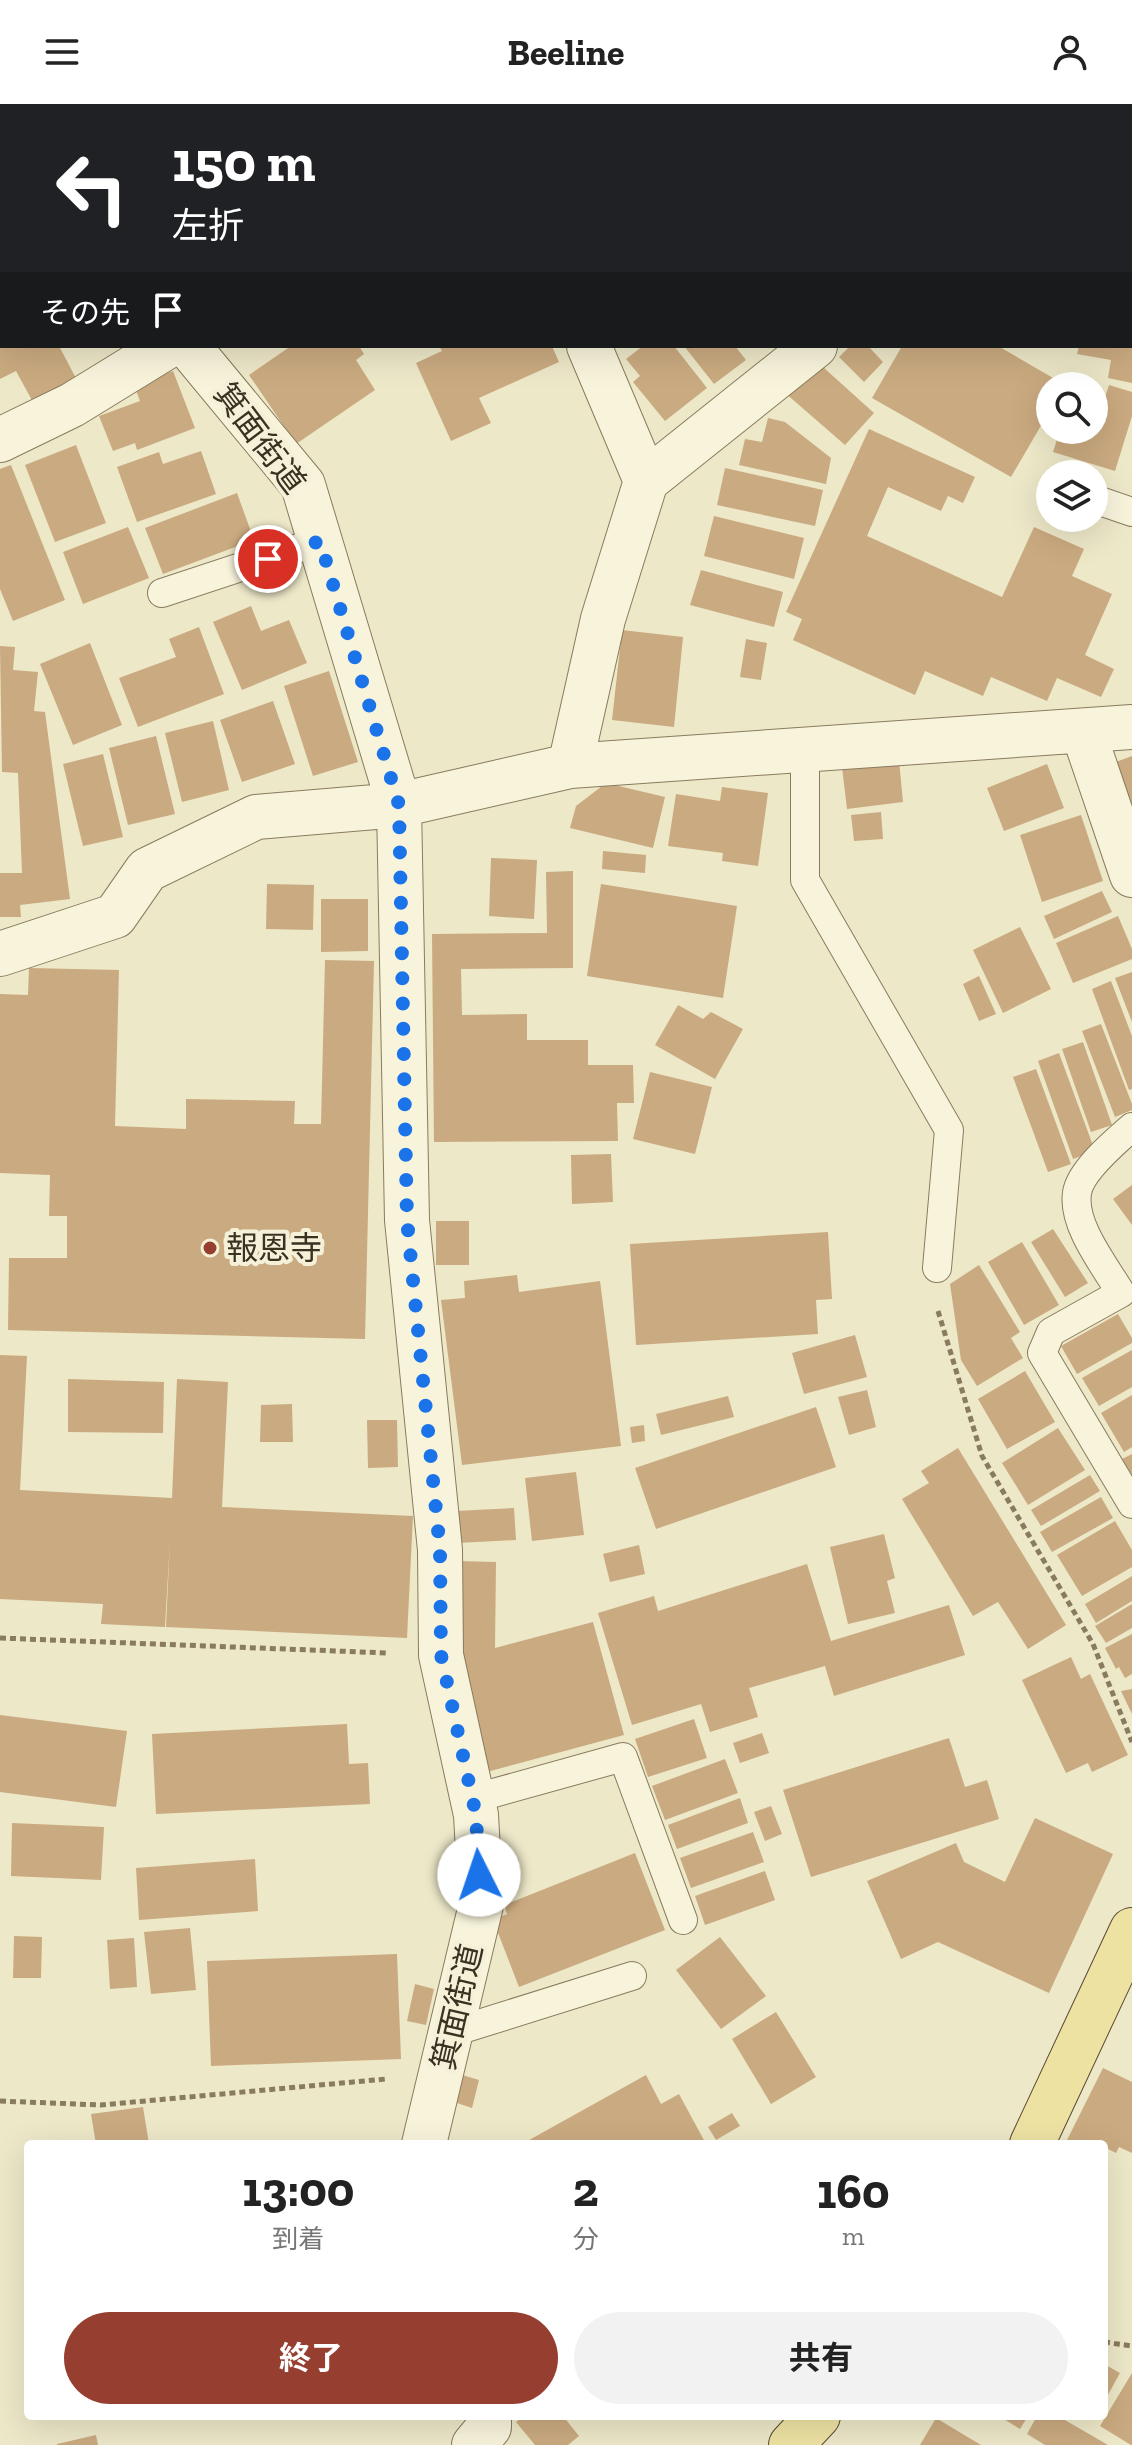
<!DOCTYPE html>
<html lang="ja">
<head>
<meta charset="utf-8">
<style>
  :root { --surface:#fff; --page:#f2f2f2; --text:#222; --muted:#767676; --accent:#963f30 }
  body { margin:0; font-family:"Zilla Slab","Noto Sans JP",serif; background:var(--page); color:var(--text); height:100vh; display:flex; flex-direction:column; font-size:30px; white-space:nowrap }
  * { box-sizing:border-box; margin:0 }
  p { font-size:26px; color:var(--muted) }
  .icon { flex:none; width:44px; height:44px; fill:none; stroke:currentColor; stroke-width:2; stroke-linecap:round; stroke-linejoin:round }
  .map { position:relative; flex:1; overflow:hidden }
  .panel { position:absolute; left:24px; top:2036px; width:1084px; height:280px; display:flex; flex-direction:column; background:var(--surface); border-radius:8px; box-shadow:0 8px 32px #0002 }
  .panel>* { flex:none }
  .hud { position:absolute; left:0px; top:0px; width:1132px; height:244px; box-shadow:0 8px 32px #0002; background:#202124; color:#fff; overflow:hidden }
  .tools { position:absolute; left:1036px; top:268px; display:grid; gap:16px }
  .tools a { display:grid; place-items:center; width:72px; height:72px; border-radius:50%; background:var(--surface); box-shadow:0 8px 32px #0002; font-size:40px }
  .pin { position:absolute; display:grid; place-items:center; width:68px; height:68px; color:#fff; margin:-34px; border:4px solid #fff; border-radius:50%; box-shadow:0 2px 8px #0007 }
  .me { position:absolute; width:88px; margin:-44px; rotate:356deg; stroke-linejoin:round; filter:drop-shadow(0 0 6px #0008) }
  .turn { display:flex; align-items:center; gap:28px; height:168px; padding:0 40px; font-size:36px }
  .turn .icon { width:104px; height:104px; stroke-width:2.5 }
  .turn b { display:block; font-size:56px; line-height:68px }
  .then { display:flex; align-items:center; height:76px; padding:0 40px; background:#0003; gap:16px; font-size:30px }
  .eta { display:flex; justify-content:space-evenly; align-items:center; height:136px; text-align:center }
  .eta b { font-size:48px; font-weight:700; line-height:56px }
  .button { display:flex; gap:16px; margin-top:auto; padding:16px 40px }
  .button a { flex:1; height:92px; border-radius:48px; background:var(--accent); color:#fff; font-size:32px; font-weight:700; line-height:92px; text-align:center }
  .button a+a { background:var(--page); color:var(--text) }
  header { display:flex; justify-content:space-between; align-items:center; height:104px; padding:0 40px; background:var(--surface); font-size:36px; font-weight:700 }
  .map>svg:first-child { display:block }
  .building { fill:#caaa80 }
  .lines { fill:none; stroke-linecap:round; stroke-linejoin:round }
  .lane-casing { stroke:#897b5e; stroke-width:30 }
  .street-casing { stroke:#897b5e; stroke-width:46 }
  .primary-casing { stroke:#574932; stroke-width:46 }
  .path { stroke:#897b5e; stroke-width:5; stroke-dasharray:6 4; stroke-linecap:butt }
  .lane { stroke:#f8f4dc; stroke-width:28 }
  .street { stroke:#f8f4dc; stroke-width:44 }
  .primary { stroke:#eee2a3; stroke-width:44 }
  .route { stroke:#1a73e8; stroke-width:14; stroke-dasharray:0 25.2 }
  .poi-dot { fill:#963f30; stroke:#f5f1d8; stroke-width:3 }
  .labels { text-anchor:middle; stroke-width:8; stroke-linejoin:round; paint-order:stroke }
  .street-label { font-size:32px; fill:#3a3121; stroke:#f5f1d8 }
  .poi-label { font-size:32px; fill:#3a3121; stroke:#f5f1d8; text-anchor:start }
</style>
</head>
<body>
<header><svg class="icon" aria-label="menu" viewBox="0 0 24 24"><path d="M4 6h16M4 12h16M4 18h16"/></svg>Beeline<svg class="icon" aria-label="person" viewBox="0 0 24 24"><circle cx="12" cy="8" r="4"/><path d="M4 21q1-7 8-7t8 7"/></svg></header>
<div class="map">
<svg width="1132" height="2341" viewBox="0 0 1132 2341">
  <rect width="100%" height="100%" fill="#ede8c8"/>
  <path class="building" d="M 0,242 L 59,242 L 78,278 L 34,300 L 16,267 L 0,275 Z
    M 291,242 L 359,242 L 364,250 L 356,256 L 375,286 L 296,340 L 249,271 Z
    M 439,242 L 552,242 L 559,258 L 479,294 L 491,319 L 451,337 L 416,259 L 442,247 Z
    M 643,242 L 674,242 L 707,284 L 665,317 L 633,278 L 640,272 L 626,255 Z
    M 684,242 L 735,242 L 746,256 L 714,280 Z
    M 850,242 L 871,242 L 869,243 L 883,258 L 864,278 L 839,253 Z
    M 902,242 L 998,242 L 1067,282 L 1050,282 L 1050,306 L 1011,373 L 872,294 Z
    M 1079,242 L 1132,242 L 1132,279 L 1108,274 L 1111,256 L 1077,250 Z
    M 813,254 L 874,309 L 845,341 L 784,288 Z
    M 173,267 L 195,324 L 137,346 L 135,339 L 113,347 L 99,312 L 140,297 L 134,281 Z
    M 1109,281 L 1132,288 L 1132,312 L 1115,367 L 1053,348 L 1060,326 L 1094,326 L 1094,293 L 1104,296 Z
    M 768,314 L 785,318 L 831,354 L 826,380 L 739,361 L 745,335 L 762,338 Z
    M 869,325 L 975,373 L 963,399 L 948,392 L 941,407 L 888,383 L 867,432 L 1002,493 L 1034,423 L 1084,445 L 1072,472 L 1112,490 L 1085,551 L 1114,565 L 1101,593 L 1057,574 L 1047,597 L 991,573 L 983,592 L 925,567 L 915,591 L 793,536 L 802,515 L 786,508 Z
    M 76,341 L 106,419 L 55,438 L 25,361 Z
    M 201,347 L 216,390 L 137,418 L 117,363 L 159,348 L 163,360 Z
    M 11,361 L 65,496 L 13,517 L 0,485 L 0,365 Z
    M 725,364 L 823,386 L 815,422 L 717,401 Z
    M 237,389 L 254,436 L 163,470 L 145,424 Z
    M 714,412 L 804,434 L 794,475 L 704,452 Z
    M 128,423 L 149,474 L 83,500 L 63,448 Z
    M 701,466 L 783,488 L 774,523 L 690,501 Z
    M 251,502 L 261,527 L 289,516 L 307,559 L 242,586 L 213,518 Z
    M 199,523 L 224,590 L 138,623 L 119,574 L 176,553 L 169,535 Z
    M 622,526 L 683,533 L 674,623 L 612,616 Z
    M 746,535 L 767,539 L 761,576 L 740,573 Z
    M 90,539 L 122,621 L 73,641 L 40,560 Z
    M 0,542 L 15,543 L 13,566 L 38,568 L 34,607 L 45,608 L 70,795 L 20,801 L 21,813 L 0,813 L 0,769 L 22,769 L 18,669 L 2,668 Z
    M 329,567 L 358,658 L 313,672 L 284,582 Z
    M 273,597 L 295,660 L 242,678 L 220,616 Z
    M 213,617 L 229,686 L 182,698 L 165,629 Z
    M 156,632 L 175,710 L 128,721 L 109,644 Z
    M 103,650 L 123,733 L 83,742 L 63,660 Z
    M 1132,652 L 1132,709 L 1113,659 Z
    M 899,656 L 903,698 L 847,705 L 842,663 Z
    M 1047,660 L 1064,704 L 1004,727 L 987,684 Z
    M 606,679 L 665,693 L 653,744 L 570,724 L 576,702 Z
    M 722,683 L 768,689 L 758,762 L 722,757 L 723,749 L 668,742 L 676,690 L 720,697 Z
    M 881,708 L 883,735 L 854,737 L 851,711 Z
    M 1081,711 L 1103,777 L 1042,798 L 1020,731 Z
    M 603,747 L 646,751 L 645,769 L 602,765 Z
    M 491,754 L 537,756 L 534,815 L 489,812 Z
    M 573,767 L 573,864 L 461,865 L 462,911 L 527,910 L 527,936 L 588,936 L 588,961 L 633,961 L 634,999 L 617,999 L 618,1037 L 434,1038 L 432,830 L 547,829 L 546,768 Z
    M 267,780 L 314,781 L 313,826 L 266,825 Z
    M 601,780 L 737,802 L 723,894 L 587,872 Z
    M 1102,787 L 1112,808 L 1054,835 L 1044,812 Z
    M 321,795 L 368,795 L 368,847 L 321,848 Z
    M 1118,812 L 1132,845 L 1132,855 L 1073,879 L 1056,839 Z
    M 1020,823 L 1051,885 L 1003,909 L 973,846 Z
    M 325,856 L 374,857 L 365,1235 L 8,1226 L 9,1154 L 67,1154 L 67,1112 L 49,1112 L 50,1071 L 0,1069 L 0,890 L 28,891 L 29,864 L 119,866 L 115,1022 L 186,1025 L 186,995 L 295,997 L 294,1020 L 321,1020 Z
    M 1132,868 L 1132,918 L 1115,874 Z
    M 979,872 L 996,910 L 979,917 L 963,880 Z
    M 1111,877 L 1132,932 L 1132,985 L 1129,986 L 1092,885 Z
    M 678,901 L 703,915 L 711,908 L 743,925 L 715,975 L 655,941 Z
    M 1101,920 L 1132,1000 L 1132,1006 L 1115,1013 L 1082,927 Z
    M 1083,938 L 1112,1021 L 1091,1028 L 1062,945 Z
    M 1059,949 L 1095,1047 L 1073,1055 L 1038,957 Z
    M 1036,965 L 1071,1060 L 1048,1068 L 1013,973 Z
    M 650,968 L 712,983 L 695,1050 L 633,1035 Z
    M 611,1050 L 613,1098 L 572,1100 L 571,1051 Z
    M 1132,1081 L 1132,1121 L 1113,1095 Z
    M 436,1117 L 469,1117 L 469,1161 L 436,1161 Z
    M 1053,1125 L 1088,1179 L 1065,1193 L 1031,1138 Z
    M 828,1128 L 832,1195 L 816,1196 L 818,1230 L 636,1241 L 630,1140 Z
    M 1022,1138 L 1059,1201 L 1024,1221 L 988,1158 Z
    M 979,1161 L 1020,1228 L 1011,1234 L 1023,1254 L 977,1282 L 961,1256 L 950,1180 Z
    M 517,1171 L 519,1188 L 600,1177 L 621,1342 L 462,1361 L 441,1196 L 465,1194 L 464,1177 Z
    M 1118,1210 L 1132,1234 L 1132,1239 L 1077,1270 L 1061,1242 Z
    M 855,1231 L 867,1273 L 804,1290 L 792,1249 Z
    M 1132,1246 L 1132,1283 L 1099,1302 L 1082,1274 Z
    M 0,1251 L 27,1252 L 20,1386 L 172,1394 L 177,1275 L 228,1278 L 222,1403 L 413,1412 L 407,1534 L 166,1523 L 170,1436 L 165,1523 L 101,1520 L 103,1500 L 0,1495 Z
    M 1025,1267 L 1055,1318 L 1007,1345 L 978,1295 Z
    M 68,1275 L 164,1278 L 163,1329 L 68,1328 Z
    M 867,1286 L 876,1323 L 849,1331 L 838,1293 Z
    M 1132,1291 L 1132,1343 L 1124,1348 L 1101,1309 Z
    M 728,1292 L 734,1313 L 661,1331 L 656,1310 Z
    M 292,1300 L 293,1338 L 260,1338 L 261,1301 Z
    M 816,1303 L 836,1363 L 656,1425 L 635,1364 Z
    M 367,1316 L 397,1316 L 398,1363 L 368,1364 Z
    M 644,1321 L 645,1337 L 632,1339 L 630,1323 Z
    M 1058,1324 L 1085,1366 L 1028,1401 L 1002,1359 Z
    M 958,1344 L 1066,1521 L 1028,1545 L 998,1498 L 973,1512 L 902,1395 L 929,1379 L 921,1367 Z
    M 1132,1350 L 1132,1371 L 1122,1355 Z
    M 576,1368 L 584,1431 L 532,1437 L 525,1374 Z
    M 1090,1371 L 1100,1387 L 1041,1422 L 1031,1406 Z
    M 1101,1393 L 1113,1414 L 1052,1448 L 1040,1428 Z
    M 514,1404 L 516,1436 L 457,1439 L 456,1407 Z
    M 1115,1417 L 1132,1446 L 1132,1463 L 1082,1492 L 1057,1451 Z
    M 884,1430 L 895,1474 L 887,1477 L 895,1509 L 848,1520 L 830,1443 Z
    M 639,1441 L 645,1470 L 610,1478 L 603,1450 Z
    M 457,1457 L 496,1458 L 495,1544 L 593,1518 L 624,1631 L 483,1669 L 456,1570 Z
    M 807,1460 L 831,1537 L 949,1501 L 965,1551 L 834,1592 L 825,1562 L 749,1584 L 758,1613 L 710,1628 L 701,1600 L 632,1621 L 598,1509 L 654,1492 L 658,1507 Z
    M 1132,1472 L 1132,1497 L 1096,1519 L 1085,1500 Z
    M 1132,1500 L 1132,1524 L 1106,1539 L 1095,1522 Z
    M 1132,1530 L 1132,1570 L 1125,1574 L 1119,1563 L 1116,1565 L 1105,1544 Z
    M 1071,1553 L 1081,1575 L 1090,1570 L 1128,1651 L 1092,1668 L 1088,1659 L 1066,1669 L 1022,1576 Z
    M 1132,1585 L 1132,1610 L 1121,1587 Z
    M 0,1611 L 127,1627 L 116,1703 L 0,1688 Z
    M 694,1615 L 707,1654 L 648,1673 L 635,1635 Z
    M 347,1620 L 349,1660 L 368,1659 L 370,1700 L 156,1710 L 152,1630 Z
    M 762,1629 L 769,1649 L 740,1659 L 733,1639 Z
    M 949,1634 L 965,1683 L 987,1676 L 999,1715 L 811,1773 L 783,1686 Z
    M 725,1655 L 738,1689 L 665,1716 L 652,1682 Z
    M 740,1694 L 748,1719 L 677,1745 L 668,1721 Z
    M 771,1702 L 782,1730 L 765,1737 L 754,1708 Z
    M 1035,1714 L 1113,1750 L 1049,1889 L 938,1838 L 901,1855 L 867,1777 L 956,1739 L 964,1758 L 1005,1778 Z
    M 12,1719 L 104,1723 L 101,1776 L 11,1772 Z
    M 753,1728 L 764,1758 L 691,1784 L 680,1754 Z
    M 635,1749 L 665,1826 L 519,1883 L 493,1816 L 507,1810 L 504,1801 Z
    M 255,1755 L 258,1807 L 139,1816 L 136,1764 Z
    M 765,1767 L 775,1796 L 705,1821 L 695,1792 Z
    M 190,1824 L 196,1886 L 151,1890 L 144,1828 Z
    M 14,1832 L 42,1833 L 41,1874 L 13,1874 Z
    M 720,1833 L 766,1892 L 721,1925 L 676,1866 Z
    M 134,1834 L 137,1883 L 110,1885 L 107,1836 Z
    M 397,1850 L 401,1955 L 211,1962 L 207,1857 Z
    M 415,1880 L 434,1885 L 426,1921 L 407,1917 Z
    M 776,1908 L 816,1973 L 771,2000 L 732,1935 Z
    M 1103,1964 L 1132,1978 L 1132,2049 L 1119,2043 L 1116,2049 L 1108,2045 L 1104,2054 L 1104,2040 L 1065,2040 Z
    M 459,1970 L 479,1976 L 472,2004 L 451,1997 Z
    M 646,1971 L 661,2000 L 679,1990 L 706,2040 L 522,2040 Z
    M 143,2003 L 149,2040 L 96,2040 L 91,2010 Z
    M 732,2009 L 740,2022 L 716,2036 L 708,2023 Z
    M 1104,2260 L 1120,2269 L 1104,2298 Z
    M 1132,2269 L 1132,2341 L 1131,2341 L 1100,2322 Z
    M 524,2312 L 563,2312 L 579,2332 L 568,2341 L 535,2341 L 516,2318 Z
    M 999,2312 L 1028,2312 L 1020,2325 Z
    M 1037,2312 L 1058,2312 L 1108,2341 L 1045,2341 L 1027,2330 Z
    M 936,2314 L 981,2341 L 920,2341 Z
    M 96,2331 L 98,2341 L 57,2341 L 57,2340 Z"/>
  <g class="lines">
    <defs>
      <path id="lane" d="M 1094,395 L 1132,408
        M 162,489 L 320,437
        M 805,646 L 805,776 L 949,1026 L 937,1164
        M 1132,1023 C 1116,1037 1080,1067 1077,1089 C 1072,1121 1105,1162 1121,1189 L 1051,1228 L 1042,1249 L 1132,1400
        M 472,1695 L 623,1653 L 683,1816
        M 450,1929 L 632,1872"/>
      <path id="street" d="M 282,0 L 283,2
        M 485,0 L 485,2
        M 846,0 L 849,2
        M 188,242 L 303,381 L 399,701 L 407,1116 L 440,1446 L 441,1551 L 476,1711 L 481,1801 L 424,2040
        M 589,242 L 646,377
        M 0,336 L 72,301 L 168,242
        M 1083,627 L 1132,771
        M 570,662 L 603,515 L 646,377 L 815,242
        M 0,850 L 115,812 L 147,766 L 256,713 L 399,701 L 570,662 L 1132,623
        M 474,2341 L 489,2323 L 489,2312"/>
      <path id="primary" d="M 1032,2040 L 1132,1826
        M 791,2341 L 818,2312"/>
    </defs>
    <use href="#lane" class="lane-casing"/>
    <use href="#street" class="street-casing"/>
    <use href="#primary" class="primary-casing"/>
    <path class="path" d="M 938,1207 L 982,1352 L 1093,1540 L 1132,1638
      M 0,1534 L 388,1549
      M 0,1997 L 101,2001 L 386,1975
      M 1104,2238 L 1132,2242"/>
    <use href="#lane" class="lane"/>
    <use href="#street" class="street"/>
    <use href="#primary" class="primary"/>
  </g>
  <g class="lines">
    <path class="route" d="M 268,455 L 320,437 L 399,701 L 407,1116 L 440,1446 L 441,1551 L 476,1711 L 479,1771"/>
  </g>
  <circle class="poi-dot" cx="210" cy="1144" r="8"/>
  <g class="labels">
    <g class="street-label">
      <text transform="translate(260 334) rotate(53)" y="11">箕面街道</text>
      <text transform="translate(457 1903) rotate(-77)" y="11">箕面街道</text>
    </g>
    <g class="poi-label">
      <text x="226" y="1155">報恩寺</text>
    </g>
  </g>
</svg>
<div class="tools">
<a><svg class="icon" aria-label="search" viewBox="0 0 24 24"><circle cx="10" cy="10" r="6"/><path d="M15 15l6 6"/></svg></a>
<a><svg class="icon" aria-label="layers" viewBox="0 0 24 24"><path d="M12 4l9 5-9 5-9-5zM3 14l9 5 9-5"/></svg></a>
</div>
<div class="pin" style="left:268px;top:455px;background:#d93025"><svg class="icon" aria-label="arrive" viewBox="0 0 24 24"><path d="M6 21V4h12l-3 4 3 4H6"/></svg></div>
<svg class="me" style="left:479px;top:1771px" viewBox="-20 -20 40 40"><circle r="19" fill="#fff"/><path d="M0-13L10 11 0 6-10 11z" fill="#1a73e8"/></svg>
<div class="hud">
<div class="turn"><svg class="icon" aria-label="left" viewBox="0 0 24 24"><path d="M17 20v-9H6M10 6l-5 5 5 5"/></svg><div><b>150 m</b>左折</div></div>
<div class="then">その先<svg class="icon" aria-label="arrive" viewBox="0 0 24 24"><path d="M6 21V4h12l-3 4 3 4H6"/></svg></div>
</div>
<section class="panel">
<div class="eta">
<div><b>13:00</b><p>到着</p></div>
<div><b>2</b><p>分</p></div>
<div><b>160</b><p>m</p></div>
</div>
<div class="button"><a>終了</a><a>共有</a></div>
</section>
</div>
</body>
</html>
